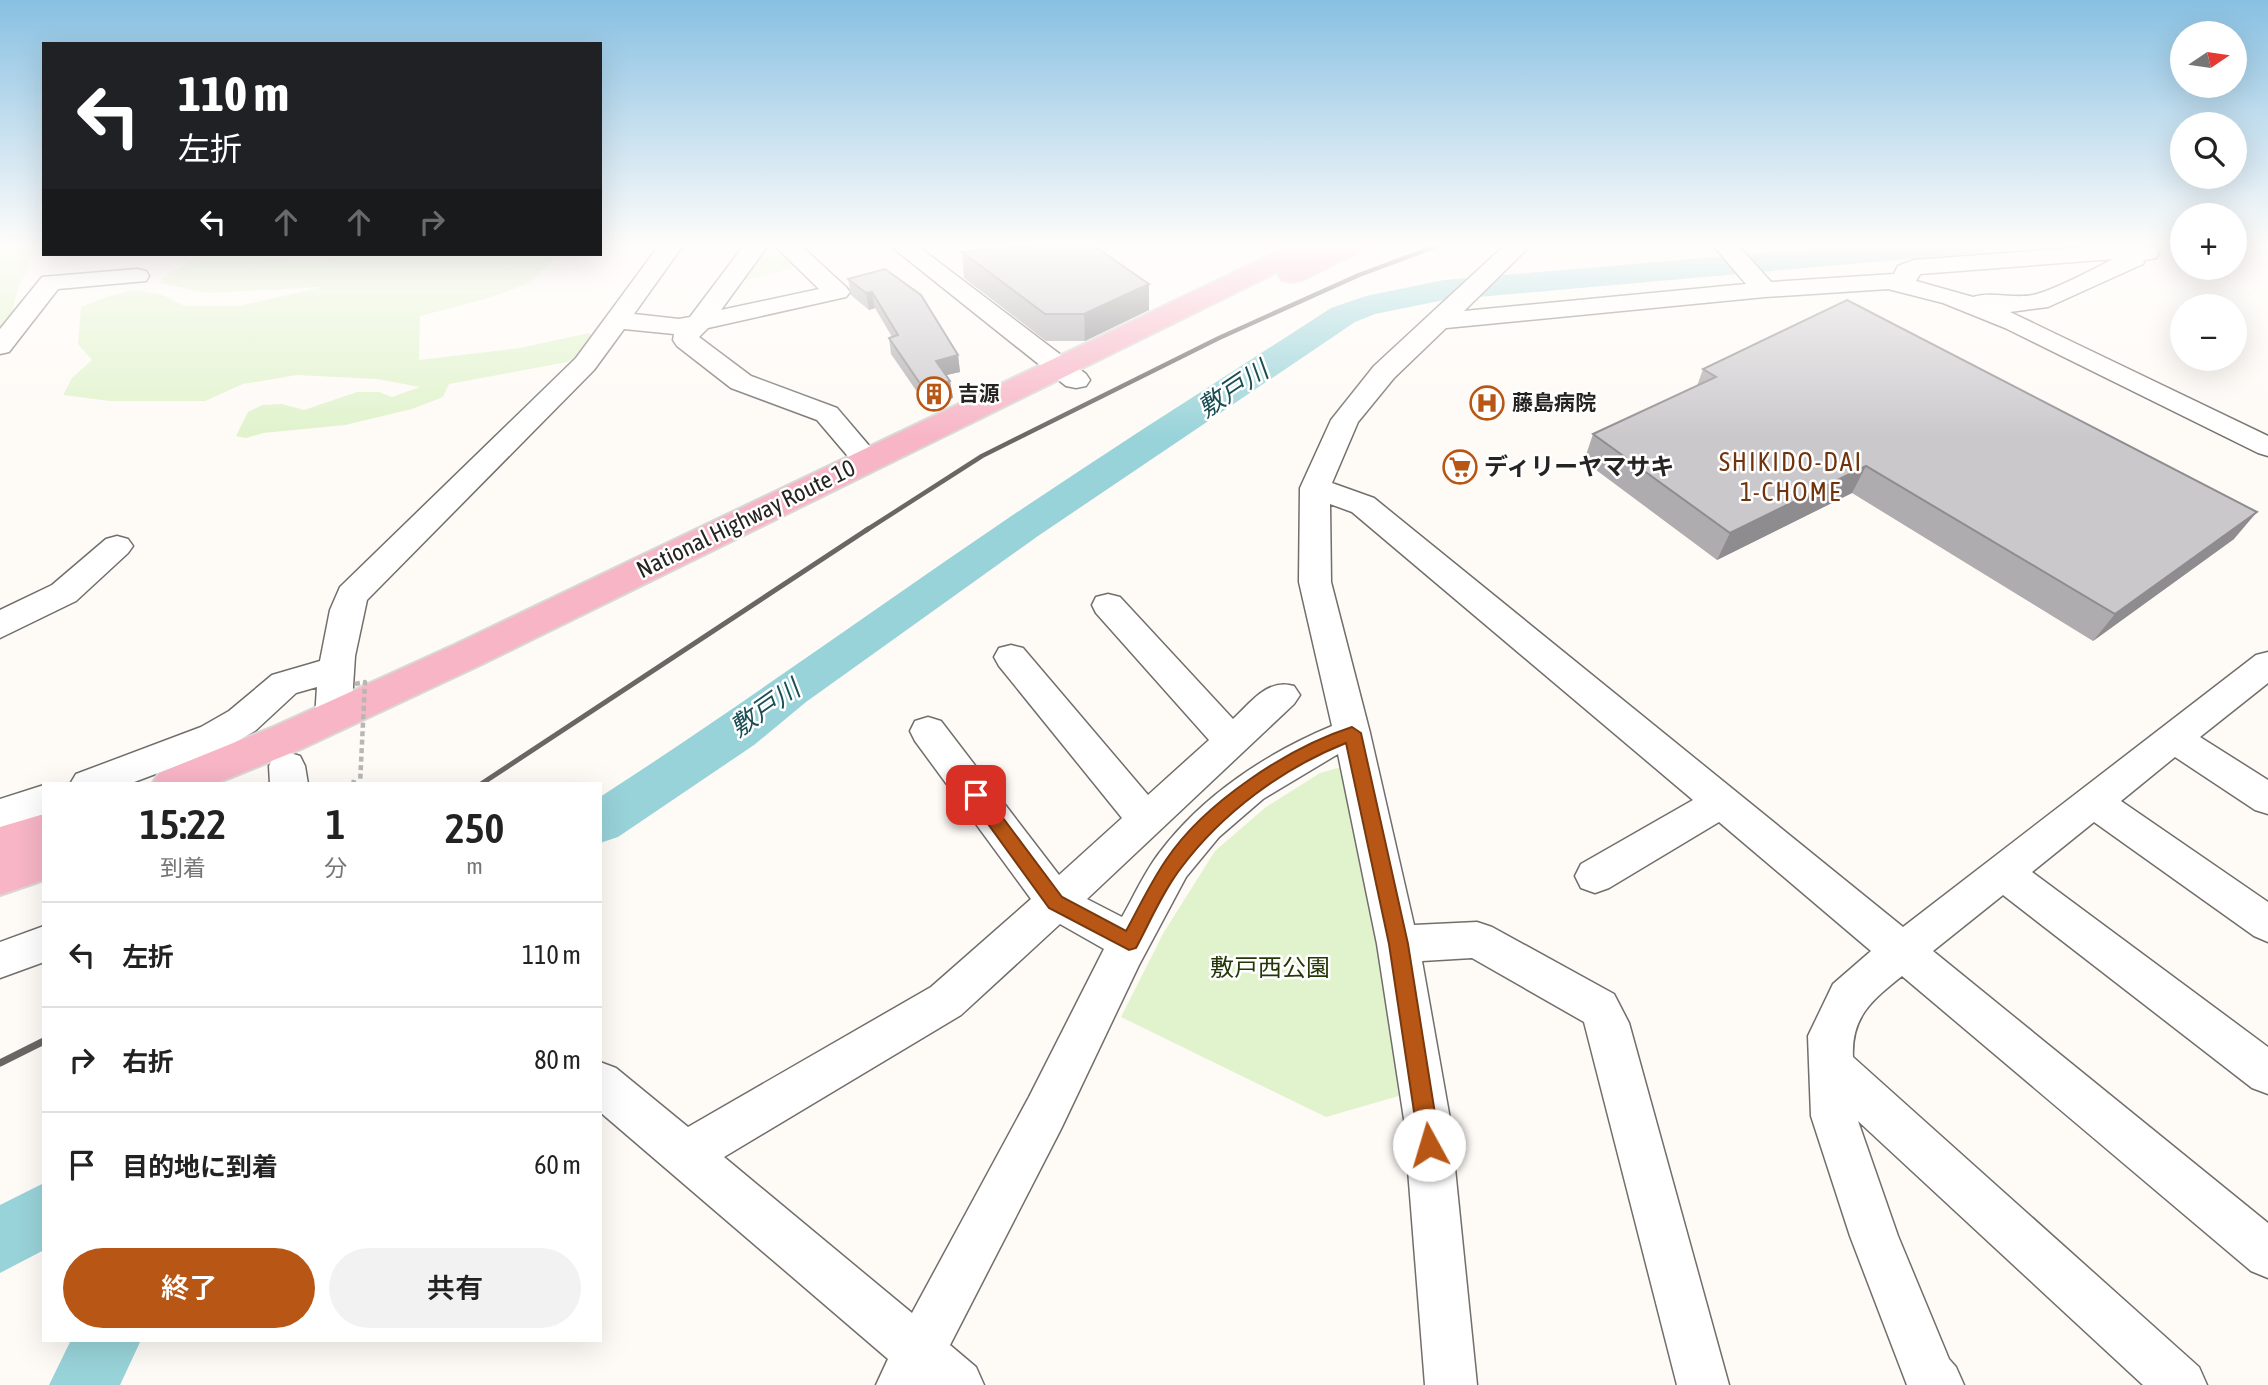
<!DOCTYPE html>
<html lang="ja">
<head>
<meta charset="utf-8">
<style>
  :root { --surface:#fff; --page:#f2f2f2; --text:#222; --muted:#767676; --line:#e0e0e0; --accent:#b85715 }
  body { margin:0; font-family:"Asap Condensed","Noto Sans JP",sans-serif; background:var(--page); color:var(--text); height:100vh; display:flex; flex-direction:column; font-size:26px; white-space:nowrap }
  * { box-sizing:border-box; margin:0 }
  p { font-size:23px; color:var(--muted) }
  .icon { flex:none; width:38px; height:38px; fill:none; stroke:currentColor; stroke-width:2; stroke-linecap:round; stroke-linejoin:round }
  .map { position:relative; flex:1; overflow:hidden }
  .details { position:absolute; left:42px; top:782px; width:560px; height:560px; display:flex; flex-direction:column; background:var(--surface); border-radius:0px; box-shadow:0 7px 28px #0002 }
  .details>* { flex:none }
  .hud { position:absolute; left:42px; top:42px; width:560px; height:214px; border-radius:0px; box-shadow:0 7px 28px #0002; background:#202124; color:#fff; overflow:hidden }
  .needle { width:46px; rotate:77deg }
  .controls { position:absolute; left:2170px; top:21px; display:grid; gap:14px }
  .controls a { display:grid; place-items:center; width:77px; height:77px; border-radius:50%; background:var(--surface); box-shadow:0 7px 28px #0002; font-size:35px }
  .pin { position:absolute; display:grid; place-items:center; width:60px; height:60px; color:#fff; margin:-30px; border-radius:14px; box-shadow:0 4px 10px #0006 }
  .me { position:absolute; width:77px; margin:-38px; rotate:354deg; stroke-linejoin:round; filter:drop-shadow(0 0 5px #0008) }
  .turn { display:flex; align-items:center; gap:24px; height:147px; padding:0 21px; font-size:32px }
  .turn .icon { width:91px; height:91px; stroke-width:2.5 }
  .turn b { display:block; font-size:49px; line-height:60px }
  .lanes { display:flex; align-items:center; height:66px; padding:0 21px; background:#0003; justify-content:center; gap:35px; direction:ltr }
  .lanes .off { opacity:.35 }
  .eta { display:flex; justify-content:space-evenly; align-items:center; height:119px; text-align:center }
  .eta b { font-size:42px; font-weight:600; line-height:49px }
  .primary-button { display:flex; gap:14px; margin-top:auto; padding:14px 21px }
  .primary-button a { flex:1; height:80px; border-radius:42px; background:var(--accent); color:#fff; font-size:28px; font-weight:600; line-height:80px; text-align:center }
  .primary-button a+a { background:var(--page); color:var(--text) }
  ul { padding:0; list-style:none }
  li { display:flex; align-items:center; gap:21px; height:105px; padding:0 21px; border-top:2px solid var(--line) }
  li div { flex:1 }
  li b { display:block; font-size:26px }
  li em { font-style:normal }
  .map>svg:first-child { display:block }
  .green { fill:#e0f3cc }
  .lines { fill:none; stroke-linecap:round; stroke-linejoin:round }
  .river { fill:#98d3d9; fill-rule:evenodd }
  .minor-casing { stroke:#726e6b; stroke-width:3 }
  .highway-casing { stroke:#d8d8d7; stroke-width:4 }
  .path { stroke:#b9b6b3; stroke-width:4.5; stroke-dasharray:5 3.5; stroke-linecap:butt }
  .minor { fill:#fff; fill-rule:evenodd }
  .highway { fill:#f7b5c6; fill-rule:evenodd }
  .rail-far2 { stroke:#696664; stroke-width:4.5 }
  .rail-far1 { stroke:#696664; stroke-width:5 }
  .rail { stroke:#696664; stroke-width:7 }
  .path-bridge { stroke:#b9b6b3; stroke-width:4.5; stroke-dasharray:5 3.5; stroke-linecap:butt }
  .wall { fill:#afacaf }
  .shaded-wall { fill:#8e8c8f }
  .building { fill:#cbc8cc; stroke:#8e8c8f; stroke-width:2 }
  .route { fill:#b85715; stroke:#78390e; stroke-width:2 }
  .labels { text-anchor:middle; stroke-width:5; stroke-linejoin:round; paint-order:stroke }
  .far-poi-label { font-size:21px; font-weight:bold; fill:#262423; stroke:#fff; text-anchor:start }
  .poi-label { font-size:24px; font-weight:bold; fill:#262423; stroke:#fff; text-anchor:start }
  .street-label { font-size:24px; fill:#262423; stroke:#fff }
  .park-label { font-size:24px; fill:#253709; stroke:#fff }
  .water-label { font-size:26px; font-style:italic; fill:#1a4e53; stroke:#fff }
  .neighbourhood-label { font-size:26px; letter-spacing:2px; fill:#71330b; stroke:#fff }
</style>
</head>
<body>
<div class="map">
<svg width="2268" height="1385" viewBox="0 0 2268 1385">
  <rect width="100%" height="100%" fill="#fefaf6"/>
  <path class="green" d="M 0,244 L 19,244 L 29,254 L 29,268 L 18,288 L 9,325 L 0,331 Z
    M 761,244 L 778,244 L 801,266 L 733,283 Z
    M 215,254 C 260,254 309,267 353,254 L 501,254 L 497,258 L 526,254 L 560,254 L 527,284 L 485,299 L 420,316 L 419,360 L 520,348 L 589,333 L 594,337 L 577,357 L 567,362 L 449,384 L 443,397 L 412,409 L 345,425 L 263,433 L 246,438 L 236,436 L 248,412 L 262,405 L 282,404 L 304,410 L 357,392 L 379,392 L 392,397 L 420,387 L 377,379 L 297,375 L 243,384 L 205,401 L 110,401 L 63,395 L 72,378 L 92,360 L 78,344 L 81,307 L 109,296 L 136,290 L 163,295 L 185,306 L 238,306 L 322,287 L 206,293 L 161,283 L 162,278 L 190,261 Z
    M 1338,768 L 1343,770 L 1352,783 L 1402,1095 L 1326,1117 L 1121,1017 L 1164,932 L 1215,851 L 1266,807 L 1320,773 Z"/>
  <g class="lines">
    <path class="river" d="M 1869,244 L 1990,244 L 1985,251 L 1974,253 L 1444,300 L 1375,314 L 1355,322 L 1038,536 L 806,702 L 754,745 L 618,837 L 600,843 L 600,797 C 738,708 871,611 1007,519 C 1114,447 1223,378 1331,308 L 1366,296 L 1444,280 Z
      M 44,1183 L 44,1250 L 0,1273 L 0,1205 Z
      M 71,1340 L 141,1340 L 120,1385 L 49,1385 Z"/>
    <defs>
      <path id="minor" d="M 660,244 L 684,244 L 634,314 L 679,319 L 690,317 L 745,244 L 769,244 L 721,310 L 819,289 L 773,244 L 799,244 L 846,287 L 850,292 L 846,297 L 708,328 L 699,337 L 751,376 L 837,408 L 877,455 L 882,461 L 877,467 L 867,470 L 857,467 L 817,420 L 731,388 L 677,346 L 673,340 L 674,334 L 624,329 L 594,370 L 367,600 L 355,656 L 351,718 L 346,728 L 333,731 L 320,728 L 315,718 L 317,687 L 296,693 L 255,731 L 227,747 L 129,784 L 70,784 L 76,774 L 201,727 L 229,711 L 272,675 L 320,661 L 330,610 L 340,587 L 576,358 Z
        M 888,244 L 915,244 L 1086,374 L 1090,380 L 1086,386 L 1076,388 L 1066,386 Z
        M 1010,244 L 1058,244 L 1054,249 L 1024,256 L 1016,254 Z
        M 1506,244 L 1532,244 L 1464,311 L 1746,284 L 1712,244 L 1737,244 L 1771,282 L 1894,274 L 1898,266 L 1914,260 L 2113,245 L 2156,248 L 2159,253 L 2156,258 L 2145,260 L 2143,264 L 2048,307 L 2010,312 L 2268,436 L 2268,456 L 2258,453 L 2005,328 L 1943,303 L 1888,289 L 1765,297 L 1446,328 L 1394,378 L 1358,422 L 1332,483 L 1374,498 L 1903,927 L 2256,655 L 2268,652 L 2268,683 L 2200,737 L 2268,780 L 2268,814 L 2255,810 L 2175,757 L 2121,801 L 2268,902 L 2268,942 L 2254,936 L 2094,822 L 2032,872 L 2268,1047 L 2268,1094 L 2252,1088 L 2003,895 L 1933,951 L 2268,1223 L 2268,1278 L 2251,1271 L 1902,976 C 1872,1000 1851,1017 1853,1057 L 2199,1367 L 2207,1385 L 2143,1385 L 1858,1121 L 1898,1236 L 1949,1359 L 1956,1367 L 1964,1385 L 1907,1385 L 1850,1236 L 1811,1116 L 1808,1036 L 1833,984 L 1871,951 L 1719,822 L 1609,888 L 1595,893 L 1581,888 L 1575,876 L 1581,864 L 1693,800 L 1352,512 L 1330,504 L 1331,582 L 1370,733 L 1414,925 L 1477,922 L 1492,927 L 1614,994 L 1629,1023 L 1729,1385 L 1677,1385 L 1584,1022 L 1472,958 L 1422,961 L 1450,1119 L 1477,1385 L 1425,1385 L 1404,1119 L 1377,944 L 1338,754 L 1263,799 L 1219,837 L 1186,877 L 1139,965 L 1061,1129 L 950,1345 L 976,1367 L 984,1385 L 876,1385 L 888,1359 L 600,1112 L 600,1062 L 616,1068 L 688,1127 L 931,987 L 1031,899 L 915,741 L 910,731 L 915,721 L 928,717 L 941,721 L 1059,875 L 1122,818 L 999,666 L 994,657 L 999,648 L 1011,645 L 1023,648 L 1148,795 L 1209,740 L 1096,613 L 1092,605 L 1096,597 L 1108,594 L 1120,597 L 1233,719 C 1251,702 1268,678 1294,686 L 1300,695 L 1294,704 L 1087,899 L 1122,917 C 1134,896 1145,871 1160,852 C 1203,795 1267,753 1332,726 L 1299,582 L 1300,488 L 1331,420 L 1374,366 ZM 2113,259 C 2094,269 2054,290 2033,295 C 2013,299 1991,291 1973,297 L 1916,281 L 1920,274 ZM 1060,924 L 1104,949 L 1029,1097 L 912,1313 L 724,1157 L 961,1015 Z
        M 137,269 L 146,271 L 149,276 L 146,281 L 58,289 L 9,352 L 0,354 L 0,329 L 42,277 Z
        M 117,536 L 128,539 L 133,546 L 128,553 L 76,601 L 0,638 L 0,610 L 52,585 L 106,539 Z
        M 287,752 L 300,756 L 305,766 L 308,784 L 270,784 L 269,766 L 274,756 Z
        M 44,785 L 44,815 L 0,829 L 0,799 Z
        M 44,926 L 44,962 L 0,978 L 0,942 Z"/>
      <path id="highway" d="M 1294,244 L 1327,244 L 1325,248 L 1333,244 L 1366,244 L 1362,250 L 1302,280 L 1292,282 L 1282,280 L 1278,274 L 1281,270 L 480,665 L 301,749 L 215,784 L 152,784 L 159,773 L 273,727 L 454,645 Z
        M 44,814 L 44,880 L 0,895 L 0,827 Z"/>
    </defs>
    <use href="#minor" class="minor-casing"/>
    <use href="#highway" class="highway-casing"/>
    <path class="path" d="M 353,784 L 354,780"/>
    <use href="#minor" class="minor"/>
    <use href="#highway" class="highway"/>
    <path class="rail-far2" d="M 865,531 L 982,456 L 1219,338 L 1359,275 L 1442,244"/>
    <path class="rail-far1" d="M 481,784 L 868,529"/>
    <path class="rail" d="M 0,1063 L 44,1041"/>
    <path class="path-bridge" d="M 355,684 L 365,682 L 360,784"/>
  </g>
  <path class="wall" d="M 962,252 L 1149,310 L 1085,341 L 1046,341 L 964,278 Z
    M 885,269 L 958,355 L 960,372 L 946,375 L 950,381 L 953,398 L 928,405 L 922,399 L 891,354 L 889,338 L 892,337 L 875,308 L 869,310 L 851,295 L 848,279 Z
    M 1703,369 L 2234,539 L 2093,641 L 1852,493 L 1717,560 L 1584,461 L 1593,434 L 1697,386 Z"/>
  <path class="shaded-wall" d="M 1149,284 L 1149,310 L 1085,341 L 1084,314 Z
    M 872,292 L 875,308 L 869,310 L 866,293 Z
    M 958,355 L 960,372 L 938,377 L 936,361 Z
    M 950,381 L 953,398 L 928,405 L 926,388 Z
    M 1866,466 L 1852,493 L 1717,560 L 1730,533 Z
    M 2257,512 L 2234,539 L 2093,641 L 2115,614 Z"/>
  <path class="building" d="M 1053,244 L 1091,244 L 1149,284 L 1084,314 L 1045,314 L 962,252 Z
    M 885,269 L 921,295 L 958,355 L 936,361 L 950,381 L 926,388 L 919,382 L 889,338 L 898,335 L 872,292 L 866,293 L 848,279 Z
    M 1847,300 L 2257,512 L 2115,614 L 1866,466 L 1730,533 L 1593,434 L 1716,377 L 1703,369 Z"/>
  <linearGradient id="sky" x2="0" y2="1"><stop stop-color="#88c0e2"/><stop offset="0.56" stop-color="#fffdfb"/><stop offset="1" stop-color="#fffdfb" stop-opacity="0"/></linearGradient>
  <rect width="2268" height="438" fill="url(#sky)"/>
  <path class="route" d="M 1352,727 L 1361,733 L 1408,944 L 1440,1145 L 1436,1153 L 1429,1156 L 1422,1153 L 1419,1145 L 1389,944 L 1346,743 C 1283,768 1222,813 1181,868 C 1163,891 1150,922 1136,948 L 1129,950 L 1049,908 L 967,795 L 970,790 L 982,790 L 1062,897 L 1126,931 C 1139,907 1151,882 1166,860 C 1204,803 1287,748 1352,727 Z"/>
  <defs>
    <symbol id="building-ring" viewBox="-11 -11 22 22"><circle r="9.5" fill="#fff" stroke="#b85715" stroke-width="1.5"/><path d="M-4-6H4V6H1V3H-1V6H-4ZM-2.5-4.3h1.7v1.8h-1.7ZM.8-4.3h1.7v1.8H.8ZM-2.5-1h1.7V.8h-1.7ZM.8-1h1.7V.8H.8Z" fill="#b85715"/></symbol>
    <symbol id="hospital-ring" viewBox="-11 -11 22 22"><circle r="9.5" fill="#fff" stroke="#b85715" stroke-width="1.5"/><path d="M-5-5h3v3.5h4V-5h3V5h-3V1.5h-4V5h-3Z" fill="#b85715"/></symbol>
    <symbol id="supermarket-ring" viewBox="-11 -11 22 22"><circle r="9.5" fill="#fff" stroke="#b85715" stroke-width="1.5"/><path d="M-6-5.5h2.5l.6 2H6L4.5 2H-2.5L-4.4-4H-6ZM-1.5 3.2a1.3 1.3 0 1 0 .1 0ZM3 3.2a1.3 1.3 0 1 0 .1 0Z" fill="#b85715"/></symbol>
  </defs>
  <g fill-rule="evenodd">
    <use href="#building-ring" x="915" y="375" width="38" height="38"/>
    <use href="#hospital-ring" x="1468" y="384" width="38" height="38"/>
    <use href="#supermarket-ring" x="1441" y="448" width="38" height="38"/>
  </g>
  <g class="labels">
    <g class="far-poi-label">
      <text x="958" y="401">吉源</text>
      <text x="1512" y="410">藤島病院</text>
    </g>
    <g class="poi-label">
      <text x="1484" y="475">ディリーヤマサキ</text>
    </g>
    <g class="street-label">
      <text transform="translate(746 519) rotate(-26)" y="8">National Highway Route 10</text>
    </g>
    <g class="park-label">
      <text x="1270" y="976">敷戸西公園</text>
    </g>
    <g class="water-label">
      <text transform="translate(1233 389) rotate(-34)" y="9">敷戸川</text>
      <text transform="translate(765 708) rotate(-35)" y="9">敷戸川</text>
    </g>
    <g class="neighbourhood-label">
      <text x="1791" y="471">SHIKIDO-DAI<tspan x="1791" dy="30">1-CHOME</tspan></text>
    </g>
  </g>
</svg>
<div class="controls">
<a><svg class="needle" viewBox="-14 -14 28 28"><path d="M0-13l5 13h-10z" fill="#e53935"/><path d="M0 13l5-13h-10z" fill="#767676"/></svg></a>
<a><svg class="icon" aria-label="search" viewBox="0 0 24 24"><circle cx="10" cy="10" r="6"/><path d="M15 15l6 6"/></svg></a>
<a>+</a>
<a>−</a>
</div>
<div class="pin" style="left:976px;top:795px;background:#d93025"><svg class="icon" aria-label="arrive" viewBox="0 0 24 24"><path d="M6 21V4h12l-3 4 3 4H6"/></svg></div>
<svg class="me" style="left:1429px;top:1145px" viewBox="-20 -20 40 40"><circle r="19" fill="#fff"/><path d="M0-13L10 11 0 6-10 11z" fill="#b85715"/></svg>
<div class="hud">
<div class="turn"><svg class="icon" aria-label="left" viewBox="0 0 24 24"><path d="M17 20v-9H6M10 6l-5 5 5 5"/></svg><div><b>110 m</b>左折</div></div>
<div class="lanes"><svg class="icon" aria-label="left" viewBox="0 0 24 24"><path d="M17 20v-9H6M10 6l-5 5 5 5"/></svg><svg class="icon off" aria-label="ahead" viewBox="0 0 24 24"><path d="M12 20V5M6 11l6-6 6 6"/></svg><svg class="icon off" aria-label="ahead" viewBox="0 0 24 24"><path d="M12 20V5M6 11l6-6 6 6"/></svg><svg class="icon off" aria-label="right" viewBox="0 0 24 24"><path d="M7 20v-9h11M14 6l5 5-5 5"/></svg></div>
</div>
<section class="details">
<div class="eta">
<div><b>15:22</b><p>到着</p></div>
<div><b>1</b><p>分</p></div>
<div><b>250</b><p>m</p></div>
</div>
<ul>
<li><svg class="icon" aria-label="left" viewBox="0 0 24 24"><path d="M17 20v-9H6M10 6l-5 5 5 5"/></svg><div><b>左折</b></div><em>110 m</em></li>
<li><svg class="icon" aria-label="right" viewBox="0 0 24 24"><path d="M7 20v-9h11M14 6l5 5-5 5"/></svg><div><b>右折</b></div><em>80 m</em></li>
<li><svg class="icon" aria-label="arrive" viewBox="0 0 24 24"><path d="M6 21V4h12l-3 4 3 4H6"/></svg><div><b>目的地に到着</b></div><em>60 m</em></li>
</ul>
<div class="primary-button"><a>終了</a><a>共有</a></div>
</section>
</div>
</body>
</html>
